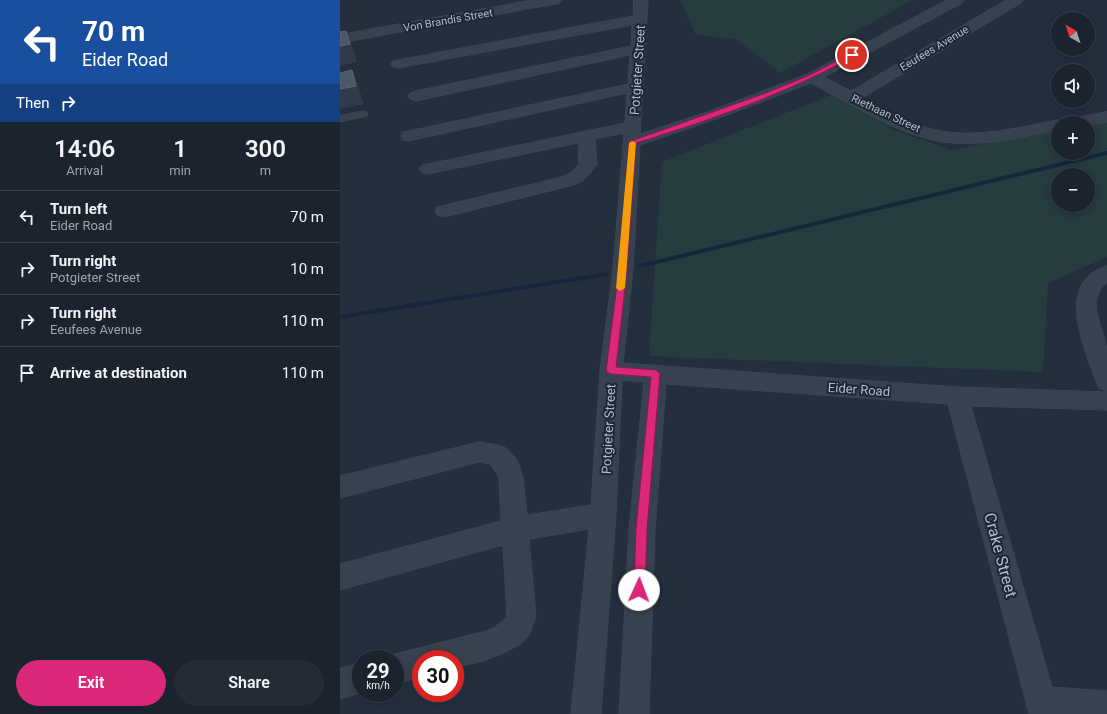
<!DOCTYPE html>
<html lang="en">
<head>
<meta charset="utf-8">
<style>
  :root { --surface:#1b232e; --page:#242b36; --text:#f1f3f6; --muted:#a0a4aa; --line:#39404a; --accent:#db2777 }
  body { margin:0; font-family:Roboto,sans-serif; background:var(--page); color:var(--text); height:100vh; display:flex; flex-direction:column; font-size:15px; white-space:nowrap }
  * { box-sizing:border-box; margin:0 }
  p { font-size:13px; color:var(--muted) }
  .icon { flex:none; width:22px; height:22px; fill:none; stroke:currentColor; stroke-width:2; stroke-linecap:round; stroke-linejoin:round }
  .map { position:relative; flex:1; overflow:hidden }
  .drawer { display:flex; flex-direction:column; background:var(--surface); width:340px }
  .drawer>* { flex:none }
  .top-card { background:#1a4fa0; color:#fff; overflow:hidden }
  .needle { width:26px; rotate:321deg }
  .buttons { position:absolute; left:711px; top:12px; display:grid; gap:8px }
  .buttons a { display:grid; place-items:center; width:44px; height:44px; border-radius:50%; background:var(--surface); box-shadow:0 2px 10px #0003,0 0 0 1px var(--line); font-size:20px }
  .speed { position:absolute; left:12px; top:650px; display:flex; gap:8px; font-size:20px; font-weight:700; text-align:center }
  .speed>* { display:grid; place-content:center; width:52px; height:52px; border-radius:50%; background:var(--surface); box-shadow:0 2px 10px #0003,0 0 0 1px var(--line); line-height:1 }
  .speed small { font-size:10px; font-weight:400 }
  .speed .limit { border:6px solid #d22; background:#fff; color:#111 }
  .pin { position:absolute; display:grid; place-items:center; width:34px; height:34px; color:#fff; margin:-17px; border:2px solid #fff; border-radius:50%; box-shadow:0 1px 4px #0007 }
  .me { position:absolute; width:44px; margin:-22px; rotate:2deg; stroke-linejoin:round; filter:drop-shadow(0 0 3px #0008) }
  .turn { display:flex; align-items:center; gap:14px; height:84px; padding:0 16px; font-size:18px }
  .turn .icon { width:52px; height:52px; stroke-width:2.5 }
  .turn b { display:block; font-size:28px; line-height:34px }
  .then { display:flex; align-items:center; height:38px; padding:0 16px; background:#0003; gap:8px; font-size:15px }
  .eta { display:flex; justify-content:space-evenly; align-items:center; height:68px; text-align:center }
  .eta b { font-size:24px; font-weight:600; line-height:28px }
  .cta { display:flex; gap:8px; margin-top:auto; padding:8px 16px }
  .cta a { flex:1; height:46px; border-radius:24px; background:var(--accent); color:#fff; font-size:16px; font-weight:600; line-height:46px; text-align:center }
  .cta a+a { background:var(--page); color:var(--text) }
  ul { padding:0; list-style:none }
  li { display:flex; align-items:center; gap:12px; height:52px; padding:0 16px; border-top:1px solid var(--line) }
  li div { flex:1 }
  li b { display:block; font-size:15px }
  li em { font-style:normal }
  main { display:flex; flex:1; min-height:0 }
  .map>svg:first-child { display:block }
  .green { fill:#263c3f; fill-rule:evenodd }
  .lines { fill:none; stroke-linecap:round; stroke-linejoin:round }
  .stream { fill:#17263c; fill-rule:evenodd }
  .service-casing { stroke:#414a57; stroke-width:1 }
  .minor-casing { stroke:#414a57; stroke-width:1 }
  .service { fill:#38414e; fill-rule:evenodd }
  .minor { fill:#38414e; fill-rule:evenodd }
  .shaded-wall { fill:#2f3b4b }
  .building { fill:#4b5868; stroke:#5c6777 }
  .route { fill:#db2777; stroke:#8e194d }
  .slow { fill:#f59e0b }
  .labels { text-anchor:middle; stroke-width:4; stroke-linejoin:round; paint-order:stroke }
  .far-street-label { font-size:11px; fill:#b4bcc9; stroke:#1d2633 }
  .street-label { font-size:13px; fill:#b4bcc9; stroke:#1d2633 }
  .near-street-label { font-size:16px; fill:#b4bcc9; stroke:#1d2633 }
</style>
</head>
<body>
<main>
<section class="drawer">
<div class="top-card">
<div class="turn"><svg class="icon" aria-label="left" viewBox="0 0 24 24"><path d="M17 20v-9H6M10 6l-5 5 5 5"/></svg><div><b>70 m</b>Eider Road</div></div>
<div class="then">Then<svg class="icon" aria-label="right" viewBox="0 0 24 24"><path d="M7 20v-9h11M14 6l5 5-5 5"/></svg></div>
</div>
<div class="eta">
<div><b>14:06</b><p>Arrival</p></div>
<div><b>1</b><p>min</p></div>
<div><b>300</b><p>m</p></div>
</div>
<ul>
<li><svg class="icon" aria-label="left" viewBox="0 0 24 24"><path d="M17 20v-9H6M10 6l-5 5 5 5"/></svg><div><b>Turn left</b><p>Eider Road</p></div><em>70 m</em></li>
<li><svg class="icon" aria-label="right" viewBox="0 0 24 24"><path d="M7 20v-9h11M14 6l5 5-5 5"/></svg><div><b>Turn right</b><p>Potgieter Street</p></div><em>10 m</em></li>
<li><svg class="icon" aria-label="right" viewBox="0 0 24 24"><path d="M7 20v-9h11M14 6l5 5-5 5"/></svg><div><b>Turn right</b><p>Eeufees Avenue</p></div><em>110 m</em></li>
<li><svg class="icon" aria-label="arrive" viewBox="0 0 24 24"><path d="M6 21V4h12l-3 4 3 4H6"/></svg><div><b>Arrive at destination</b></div><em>110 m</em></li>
</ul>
<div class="cta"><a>Exit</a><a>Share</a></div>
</section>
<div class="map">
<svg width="767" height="714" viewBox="0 0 767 714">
  <rect width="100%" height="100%" fill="#242f3e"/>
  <path class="green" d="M 340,0 L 573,0 L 440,73 L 396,39 L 356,35 Z
    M 491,95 L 556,131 L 612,150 L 718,129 L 718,153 L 748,153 L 748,124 L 767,120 L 767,257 L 708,283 L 703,372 L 309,356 L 322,162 ZM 718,175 L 748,175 L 748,205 L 718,205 Z"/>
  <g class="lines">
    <path class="stream" d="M 767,151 L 767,155 L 300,268 L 297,266 L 300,264 Z
      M 266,272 L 269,274 L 268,276 L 0,319 L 0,315 Z"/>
    <defs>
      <path id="service" d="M 24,111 L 27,112 L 27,116 L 0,122 L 0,116 Z"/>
      <path id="minor" d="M 193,0 L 222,0 L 220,3 L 215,4 L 0,43 L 0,35 Z
        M 294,0 L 308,0 L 300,134 L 370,111 L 467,74 L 607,0 L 624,0 L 622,3 L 484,77 L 511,91 L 666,0 L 683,0 L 681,3 L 522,98 C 546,110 573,126 600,131 C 639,138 680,127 718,120 L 724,122 L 725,123 L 718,123 L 718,130 C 684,136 648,146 613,143 C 562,139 515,106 471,83 L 382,117 L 300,145 L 293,269 L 283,363 L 617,387 L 767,392 L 767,410 L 631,406 L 712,687 L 767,691 L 767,714 L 689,714 L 608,404 L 326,384 L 315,529 L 309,714 L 279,714 L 289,529 L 304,382 L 282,380 L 276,515 L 261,714 L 231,714 L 249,529 L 189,539 L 196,617 L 189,635 L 182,643 L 166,652 L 146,660 L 115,668 L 115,659 L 81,659 L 81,677 L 55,684 L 55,659 L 45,659 L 55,654 L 146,631 L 155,627 L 167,617 L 163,545 L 0,590 L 0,564 L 161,521 L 159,478 L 157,473 L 150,464 L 139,462 L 0,498 L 0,476 L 139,442 L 157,445 L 166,448 L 177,460 L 180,468 L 183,478 L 187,515 L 251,505 L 260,371 L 273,269 L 284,133 L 255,139 L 257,165 L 244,180 L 234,185 L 104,217 L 97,215 L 95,211 L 97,207 L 222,177 L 232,172 L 239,164 L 238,143 L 88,174 L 82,173 L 79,169 L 82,165 L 88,164 L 285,123 L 287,93 L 69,141 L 63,140 L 61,136 L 63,132 L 69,131 L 288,84 L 290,55 L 76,101 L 70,99 L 68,96 L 70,93 L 76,91 L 291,46 L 292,25 L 58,68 L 53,67 L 51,64 L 53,61 L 58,60 L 293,16 Z
        M 767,112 L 767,122 L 748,125 L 748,123 L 725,123 L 727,120 Z
        M 767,266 L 767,282 C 745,300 764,328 767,350 C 767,363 767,378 767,391 L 759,388 L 756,382 C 744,347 714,281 767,266 Z
        M 21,663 L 21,693 L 0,699 L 0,669 Z"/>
    </defs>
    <use href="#service" class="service-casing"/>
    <use href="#minor" class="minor-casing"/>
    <use href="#service" class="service"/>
    <use href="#minor" class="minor"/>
  </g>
  <path class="shaded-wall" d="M 6,31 L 13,49 L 17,62 L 0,66 L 0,46 Z
    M 12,70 L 19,89 L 24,104 L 0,109 L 0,89 Z"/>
  <path class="building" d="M 6,31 L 10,44 L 0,46 L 0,32 Z
    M 12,70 L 16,86 L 0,89 L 0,73 Z"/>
  <path class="route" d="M 512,53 L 515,55 L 514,56 C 445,94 371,120 296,143 L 287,270 L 276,367 L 316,370 L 320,374 L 307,529 L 305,590 L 303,594 L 299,596 L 295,594 L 294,590 L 296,529 L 311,377 L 271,374 L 266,371 L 279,270 L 289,142 L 426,93 L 470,75 Z"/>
  <path class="slow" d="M 292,141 L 296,143 L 285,288 L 280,291 L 276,288 L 289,143 Z"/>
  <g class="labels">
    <g class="far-street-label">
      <text transform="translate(108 20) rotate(-10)" y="4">Von Brandis Street</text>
      <text transform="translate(594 48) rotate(-31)" y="4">Eeufees Avenue</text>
      <text transform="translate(546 113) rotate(25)" y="4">Riethaan Street</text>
    </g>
    <g class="street-label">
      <text transform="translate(297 70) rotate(-86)" y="5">Potgieter Street</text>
      <text transform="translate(519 389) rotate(4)" y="5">Eider Road</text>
      <text transform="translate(268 429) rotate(-87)" y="5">Potgieter Street</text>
    </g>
    <g class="near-street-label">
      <text transform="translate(661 555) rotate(75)" y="6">Crake Street</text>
    </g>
  </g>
</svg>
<div class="buttons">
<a><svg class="needle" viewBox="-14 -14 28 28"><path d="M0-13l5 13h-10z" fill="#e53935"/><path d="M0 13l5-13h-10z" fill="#a0a4aa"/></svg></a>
<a><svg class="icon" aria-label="sound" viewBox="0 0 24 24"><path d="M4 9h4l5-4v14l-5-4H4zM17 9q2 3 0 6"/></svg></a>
<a>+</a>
<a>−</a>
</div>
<div class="speed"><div>29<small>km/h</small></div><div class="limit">30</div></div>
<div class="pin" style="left:512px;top:55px;background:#d93025"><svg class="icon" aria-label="arrive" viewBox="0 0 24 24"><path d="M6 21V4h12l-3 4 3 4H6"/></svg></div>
<svg class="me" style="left:299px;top:590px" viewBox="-20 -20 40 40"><circle r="19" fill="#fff"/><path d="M0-13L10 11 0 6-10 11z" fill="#db2777"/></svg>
</div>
</main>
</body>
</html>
